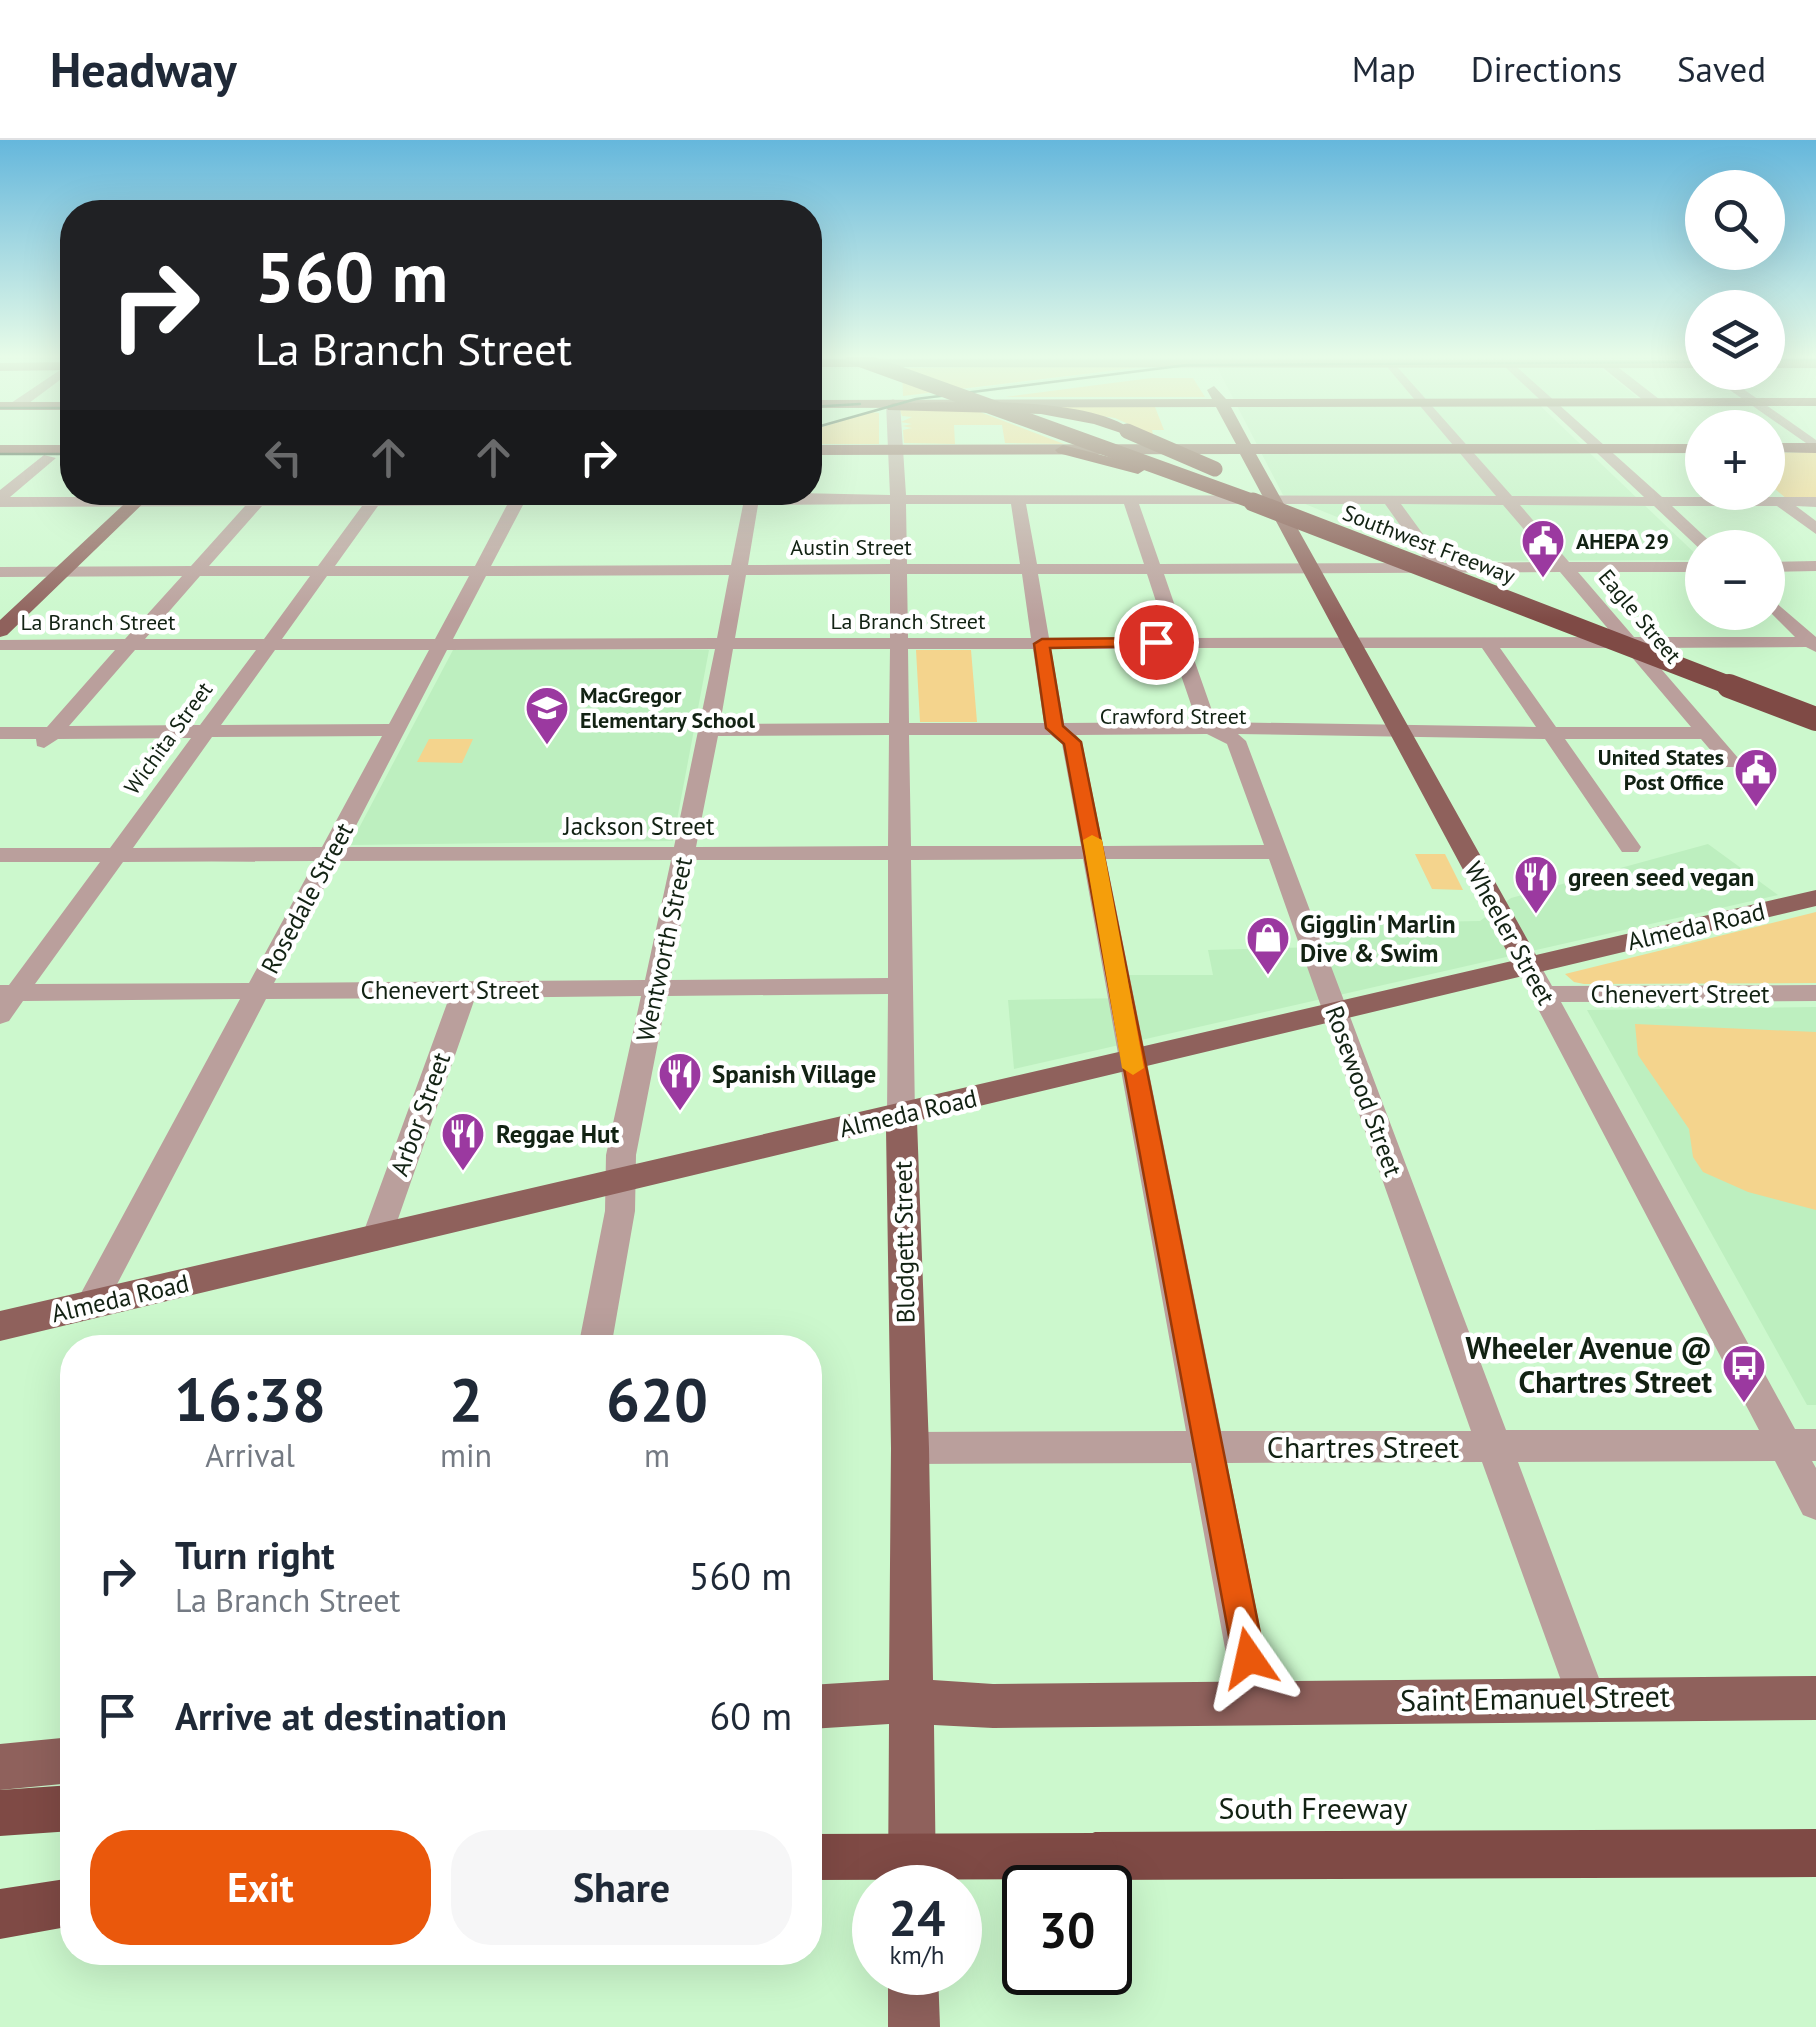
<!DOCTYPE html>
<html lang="en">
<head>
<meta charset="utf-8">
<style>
  :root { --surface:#fff; --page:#f6f6f7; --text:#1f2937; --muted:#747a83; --line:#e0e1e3; --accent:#ea580c }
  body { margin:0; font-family:"PT Sans",sans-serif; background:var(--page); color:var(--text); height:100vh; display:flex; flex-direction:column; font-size:38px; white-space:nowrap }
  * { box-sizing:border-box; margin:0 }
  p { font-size:32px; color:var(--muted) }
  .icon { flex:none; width:55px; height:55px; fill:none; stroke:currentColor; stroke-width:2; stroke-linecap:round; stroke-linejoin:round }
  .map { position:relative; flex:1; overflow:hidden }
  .side { position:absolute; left:60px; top:1195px; width:762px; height:630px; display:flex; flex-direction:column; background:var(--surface); border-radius:40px; box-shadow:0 10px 40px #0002 }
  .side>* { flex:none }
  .guide { position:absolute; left:60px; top:60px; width:762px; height:305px; border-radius:40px; box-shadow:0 10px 40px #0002; background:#202124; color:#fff; overflow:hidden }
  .buttons { position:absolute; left:1685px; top:30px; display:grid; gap:20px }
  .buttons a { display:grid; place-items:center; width:100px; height:100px; border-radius:50%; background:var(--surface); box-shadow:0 10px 40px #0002; font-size:50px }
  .speed { position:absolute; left:852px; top:1725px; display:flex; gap:20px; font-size:50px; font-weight:700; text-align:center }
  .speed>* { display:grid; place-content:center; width:130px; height:130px; border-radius:50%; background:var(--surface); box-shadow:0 10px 40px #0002; line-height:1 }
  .speed small { font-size:25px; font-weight:400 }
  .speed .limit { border:5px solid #111; border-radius:15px; background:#fff; color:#111 }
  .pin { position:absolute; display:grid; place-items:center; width:85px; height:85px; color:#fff; margin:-42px; border:5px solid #fff; border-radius:50%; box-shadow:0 2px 10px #0007 }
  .me { position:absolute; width:110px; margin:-55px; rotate:349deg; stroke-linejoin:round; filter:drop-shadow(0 0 8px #0008) }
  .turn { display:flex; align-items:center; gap:35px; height:210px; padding:0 30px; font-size:45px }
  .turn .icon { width:130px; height:130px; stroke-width:2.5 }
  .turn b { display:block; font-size:70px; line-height:85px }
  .lanes { display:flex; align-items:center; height:95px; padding:0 30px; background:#0003; justify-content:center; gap:50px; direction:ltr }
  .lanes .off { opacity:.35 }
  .eta { display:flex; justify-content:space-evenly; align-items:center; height:170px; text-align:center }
  .eta b { font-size:60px; font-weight:800; line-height:70px }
  .primary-button { display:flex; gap:20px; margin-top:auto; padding:20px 30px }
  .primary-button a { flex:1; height:115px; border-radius:40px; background:var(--accent); color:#fff; font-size:40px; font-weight:800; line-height:115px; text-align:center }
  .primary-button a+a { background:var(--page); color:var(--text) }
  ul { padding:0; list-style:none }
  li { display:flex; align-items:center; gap:30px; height:140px; padding:0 30px }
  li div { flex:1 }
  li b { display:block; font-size:38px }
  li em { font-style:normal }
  header { display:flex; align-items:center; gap:60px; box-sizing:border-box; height:140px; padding:0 50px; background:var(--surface); border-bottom:2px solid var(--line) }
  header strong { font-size:48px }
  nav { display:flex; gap:55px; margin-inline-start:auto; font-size:35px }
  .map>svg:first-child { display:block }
  .built { fill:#bdefbf }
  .green { fill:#f4d48d }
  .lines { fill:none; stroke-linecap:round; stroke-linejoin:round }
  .minor { fill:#ba9f9c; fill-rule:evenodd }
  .major { fill:#8f615c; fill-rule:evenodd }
  .highway { fill:#7f4a45; fill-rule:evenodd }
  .tram { stroke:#364b37; stroke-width:2.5 }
  .highway-bridge-far3 { stroke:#7f4a45; stroke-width:15 }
  .highway-bridge-far2 { stroke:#7f4a45; stroke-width:19 }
  .highway-bridge-far1 { stroke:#7f4a45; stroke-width:24 }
  .highway-bridge { stroke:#7f4a45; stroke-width:46 }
  .route { fill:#ea580c; stroke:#983908; stroke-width:2.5 }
  .slow { fill:#f59e0b }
  .labels { text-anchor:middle; stroke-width:9; stroke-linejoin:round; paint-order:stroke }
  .far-poi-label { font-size:22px; font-weight:bold; fill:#122213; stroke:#fff; text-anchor:start }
  .far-street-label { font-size:22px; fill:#122213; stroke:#fff }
  .street-label { font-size:25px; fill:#122213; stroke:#fff }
  .poi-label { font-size:25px; font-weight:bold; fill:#122213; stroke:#fff; text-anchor:start }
  .near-poi-label { font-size:30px; font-weight:bold; fill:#122213; stroke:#fff; text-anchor:end }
  .near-street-label { font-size:30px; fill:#122213; stroke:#fff }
</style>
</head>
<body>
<header>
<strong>Headway</strong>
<nav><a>Map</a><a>Directions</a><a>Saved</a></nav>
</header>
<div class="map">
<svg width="1816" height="1887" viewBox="0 0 1816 1887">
  <rect width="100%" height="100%" fill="#ccf8cd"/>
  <path class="built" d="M 1159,225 L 1186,227 L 939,258 L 909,257 Z
    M 1598,226 L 1637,257 L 1532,258 L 1702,420 L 1445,421 L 1283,355 L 1217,227 Z
    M 453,510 L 709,510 L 673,701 L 350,705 Z
    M 1708,704 L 1778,755 L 1014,929 L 1008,860 L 1130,858 L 1127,835 L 1213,835 L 1208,810 L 1319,807 L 1316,784 L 1480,781 L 1511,758 Z
    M 1816,867 L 1816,1265 L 1807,1265 L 1587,870 Z"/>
  <path class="green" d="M 1159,225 L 903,256 L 902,228 Z
    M 1151,238 L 1193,238 L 1205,257 L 1005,257 Z
    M 1028,266 L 1155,267 L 1164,290 L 1152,290 L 1153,295 L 1115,278 Z
    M 972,269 L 1064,304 L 1005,303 L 1002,285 L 954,285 L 955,304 L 904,303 L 903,290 L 912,288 L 902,286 L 912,284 L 901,282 L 912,277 L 902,276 L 900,270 Z
    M 870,272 L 879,273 L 879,304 L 810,304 L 810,291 Z
    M 1816,312 L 1816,360 L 1788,360 L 1768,343 L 1768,313 Z
    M 916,510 L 971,510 L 977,582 L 920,582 Z
    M 429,599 L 473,599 L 462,623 L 417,622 Z
    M 1415,714 L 1445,714 L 1463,750 L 1432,749 Z
    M 1816,772 L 1816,843 L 1584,844 L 1574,842 L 1565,834 Z
    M 1635,884 L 1816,892 L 1816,1070 L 1748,1052 L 1703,1032 L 1693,1017 L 1689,989 L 1638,915 Z"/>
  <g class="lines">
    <path class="minor" d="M 1800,217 L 1816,218 L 1816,227 Z
      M 1509,220 L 1662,357 L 1816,357 L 1816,367 L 1796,366 L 1816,381 L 1816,394 L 1777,366 L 1672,366 L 1717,408 L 1702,408 L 1702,411 L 1654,366 L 1520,365 L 1569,422 L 1702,422 L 1702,432 L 1578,432 L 1634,497 L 1795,497 L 1768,470 L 1768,456 L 1816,497 L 1816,512 L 1806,507 L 1643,508 L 1739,619 L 1742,623 L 1739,627 L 1725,627 L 1701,599 L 1565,599 L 1641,707 L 1638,712 L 1622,712 L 1545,599 L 1238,594 L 1246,601 L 1506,1290 L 1759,1290 L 1516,827 L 1520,821 L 1538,821 L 1552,846 L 1816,845 L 1816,861 L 1561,862 L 1795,1289 L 1816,1289 L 1816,1321 L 1812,1321 L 1816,1328 L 1816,1380 L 1803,1375 L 1775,1321 L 1518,1322 L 1606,1557 L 1600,1571 L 1586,1577 L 1572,1571 L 1482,1322 L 1227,1323 L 1275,1563 L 1269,1577 L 1255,1583 L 1241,1577 L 1235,1563 L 1191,1323 L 910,1324 L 898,1319 L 892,1308 L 898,1297 L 910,1292 L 1186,1291 L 1083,719 L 911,720 L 915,976 L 911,983 L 891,983 L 887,976 L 888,854 L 667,856 L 636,1015 L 635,1071 L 611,1208 L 578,1208 L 605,1071 L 606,1015 L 641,856 L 475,858 L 391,1099 L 387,1107 L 376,1111 L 365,1107 L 361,1099 L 449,858 L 266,859 L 102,1173 L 91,1177 L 80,1173 L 75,1164 L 80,1155 L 240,859 L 23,861 L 9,881 L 0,884 L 0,845 L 9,845 L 100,722 L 0,722 L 0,708 L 110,708 L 191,598 L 58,599 L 44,608 L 37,606 L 36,599 L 0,599 L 0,587 L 47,587 L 115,510 L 0,510 L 0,500 L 125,499 L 182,436 L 0,437 L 0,427 L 191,426 L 245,366 L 0,367 L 0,350 L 44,315 L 56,318 L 10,357 L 253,357 L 257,352 L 270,352 L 270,357 L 369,357 L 372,352 L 387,352 L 384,357 L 512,356 L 514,352 L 529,352 L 527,356 L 745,356 L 745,352 L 890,355 L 886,263 L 893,259 L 900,263 L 906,355 L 1496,356 L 1388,228 L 1392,221 L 1512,356 L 1644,357 L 1505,227 ZM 890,364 L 890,424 L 748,425 L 758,365 ZM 906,364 L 1011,364 L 1020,424 L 907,424 ZM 1026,364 L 1124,364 L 1144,424 L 1037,424 ZM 1139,364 L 1385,364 L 1427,423 L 1160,424 ZM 1401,364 L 1503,365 L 1552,422 L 1444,423 ZM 507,365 L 475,426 L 335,426 L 378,366 ZM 523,365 L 743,365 L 731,425 L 491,426 ZM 262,366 L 362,366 L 318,426 L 209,426 ZM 1560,432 L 1615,497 L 1186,498 L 1164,434 ZM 890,434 L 890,498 L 735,498 L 746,435 ZM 907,434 L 1022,434 L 1031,498 L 908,498 ZM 1038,434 L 1147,434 L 1168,498 L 1049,498 ZM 729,435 L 717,498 L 453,499 L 486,436 ZM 200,436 L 310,436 L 264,499 L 145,499 ZM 327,436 L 469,436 L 435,499 L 282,499 ZM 1190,508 L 1482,508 L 1536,587 L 1216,582 ZM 1500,508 L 1624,508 L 1691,587 L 1556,587 ZM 715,509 L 674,707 L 345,707 L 447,510 ZM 733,509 L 890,509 L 889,583 L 720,584 ZM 908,509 L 1033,509 L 1044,583 L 909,583 ZM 1051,509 L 1172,509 L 1197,582 L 1064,583 ZM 135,510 L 256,510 L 200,585 L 69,586 ZM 275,510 L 429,510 L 389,584 L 221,585 ZM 1207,594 L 1227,604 L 1264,705 L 1103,706 L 1082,602 L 1076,595 ZM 889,595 L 888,706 L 696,707 L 718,596 ZM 909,595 L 1051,595 L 1062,604 L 1081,706 L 911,706 ZM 382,596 L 322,707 L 133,708 L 212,597 ZM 1106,719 L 1269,719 L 1471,1291 L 1221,1291 ZM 671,720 L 645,840 L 274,843 L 338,721 ZM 693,720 L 888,720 L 888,838 L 670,840 ZM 315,721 L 249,843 L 35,844 L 123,722 Z
      M 1602,221 L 1610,221 L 1659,259 L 1659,265 L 1649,265 L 1602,227 Z
      M 72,222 L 72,231 L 21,269 L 11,269 L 11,263 Z
      M 1704,232 L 1719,232 L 1816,300 L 1816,310 Z
      M 1816,421 L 1816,431 L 1768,432 L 1768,422 Z"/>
    <path class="major" d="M 810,219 L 1702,220 L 1702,228 L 810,227 Z
      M 1768,220 L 1816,220 L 1816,228 L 1768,228 Z
      M 72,222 L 72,230 L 0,231 L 0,223 Z
      M 1214,246 L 1226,259 L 1816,258 L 1816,266 L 1231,267 L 1251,304 L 1702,304 L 1702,313 L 1256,314 L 1536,815 L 1816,750 L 1816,766 L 917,981 L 929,1308 L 933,1540 L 993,1544 L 1816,1536 L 1816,1580 L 993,1588 L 934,1585 L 936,1748 L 888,1748 L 889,1584 L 810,1589 L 810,1545 L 889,1540 L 891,1308 L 886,989 L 0,1201 L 0,1171 L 1512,821 L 1240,314 L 810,315 L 810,305 L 1236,304 L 1216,267 L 810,268 L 810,260 L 1212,259 L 1207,250 Z
      M 0,262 L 72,262 L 72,270 L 0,270 Z
      M 1816,303 L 1816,313 L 1768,312 L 1768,303 Z
      M 0,305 L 72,305 L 72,314 L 0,315 Z
      M 137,352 L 155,352 L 7,495 L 0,497 L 0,480 Z
      M 72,1597 L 72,1643 L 0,1650 L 0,1604 Z
      M 888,1832 L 938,1832 L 940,1887 L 888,1887 Z"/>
    <path class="highway" d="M 893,263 C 955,263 1085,254 1134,291 L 1127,295 L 1094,284 L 1041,274 L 888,270 L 886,267 Z
      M 1063,305 L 1144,326 L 1146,329 L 1138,334 L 1058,313 L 1055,310 Z
      M 72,1645 L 72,1691 L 0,1696 L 0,1650 Z
      M 1816,1689 L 1816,1737 L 1095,1740 L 1078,1733 L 1071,1716 L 1078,1699 L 1095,1692 Z
      M 72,1738 L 72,1786 L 0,1799 L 0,1749 Z"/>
    <path class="tram" d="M 1768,220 L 1816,220
      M 810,267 L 860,264
      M 0,268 L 72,268
      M 810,289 L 916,259 L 1187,225 L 1702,222
      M 0,314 L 72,314"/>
    <path class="highway-bridge-far3" d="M 853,217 L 1260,364
      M 1127,291 L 1215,329"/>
    <path class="highway-bridge-far2" d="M 1253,362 L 1736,548"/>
    <path class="highway-bridge-far1" d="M 1729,546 L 1816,579"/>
    <path class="highway-bridge" d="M 810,1717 L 1095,1716"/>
  </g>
  <linearGradient id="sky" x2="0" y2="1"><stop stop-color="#65b7dc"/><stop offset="0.45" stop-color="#e8fce8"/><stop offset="1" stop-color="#e8fce8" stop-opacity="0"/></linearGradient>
  <rect width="1816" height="481" fill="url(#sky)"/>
  <path class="route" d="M 1156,498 L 1161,499 L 1161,506 L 1050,508 L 1063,586 L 1081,602 L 1265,1518 L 1261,1529 L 1249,1534 L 1237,1529 L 1233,1518 L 1064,604 L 1046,588 L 1034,504 L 1042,499 Z"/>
  <path class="slow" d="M 1092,695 L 1102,700 L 1144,928 L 1133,935 L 1122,928 L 1083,700 Z"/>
  <defs>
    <symbol id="civic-pin" viewBox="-11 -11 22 30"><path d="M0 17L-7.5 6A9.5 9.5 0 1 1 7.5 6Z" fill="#9b39a0" stroke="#fff"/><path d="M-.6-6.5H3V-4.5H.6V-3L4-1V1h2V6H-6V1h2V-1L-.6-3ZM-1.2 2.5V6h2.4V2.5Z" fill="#fff"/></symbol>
    <symbol id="school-pin" viewBox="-11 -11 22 30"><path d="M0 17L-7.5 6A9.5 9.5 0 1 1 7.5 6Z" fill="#9b39a0" stroke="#fff"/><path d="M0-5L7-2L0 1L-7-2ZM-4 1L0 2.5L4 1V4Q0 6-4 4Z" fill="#fff"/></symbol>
    <symbol id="restaurant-pin" viewBox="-11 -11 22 30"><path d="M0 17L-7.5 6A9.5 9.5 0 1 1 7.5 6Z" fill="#9b39a0" stroke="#fff"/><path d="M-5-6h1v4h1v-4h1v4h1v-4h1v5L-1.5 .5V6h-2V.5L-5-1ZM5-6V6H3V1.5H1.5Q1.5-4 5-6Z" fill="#fff"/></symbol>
    <symbol id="shop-pin" viewBox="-11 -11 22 30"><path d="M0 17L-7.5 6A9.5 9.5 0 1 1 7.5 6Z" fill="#9b39a0" stroke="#fff"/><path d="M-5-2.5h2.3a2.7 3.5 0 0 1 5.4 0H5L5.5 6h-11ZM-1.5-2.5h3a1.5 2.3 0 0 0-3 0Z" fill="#fff"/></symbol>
    <symbol id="bus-pin" viewBox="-11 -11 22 30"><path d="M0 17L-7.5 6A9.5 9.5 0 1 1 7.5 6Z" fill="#9b39a0" stroke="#fff"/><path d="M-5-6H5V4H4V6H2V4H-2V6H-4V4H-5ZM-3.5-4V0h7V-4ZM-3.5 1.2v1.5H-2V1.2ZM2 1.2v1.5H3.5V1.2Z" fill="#fff"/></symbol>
  </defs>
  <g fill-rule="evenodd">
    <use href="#civic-pin" x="1518" y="376" width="50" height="68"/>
    <use href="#school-pin" x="522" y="543" width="50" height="68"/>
    <use href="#civic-pin" x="1731" y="605" width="50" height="68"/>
    <use href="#restaurant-pin" x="1511" y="712" width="50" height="68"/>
    <use href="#shop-pin" x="1243" y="773" width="50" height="68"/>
    <use href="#restaurant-pin" x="655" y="909" width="50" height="68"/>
    <use href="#restaurant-pin" x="438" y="969" width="50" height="68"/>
    <use href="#bus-pin" x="1719" y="1201" width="50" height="68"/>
  </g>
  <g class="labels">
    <g class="far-poi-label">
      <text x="1576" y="409">AHEPA 29</text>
      <text x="580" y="563">MacGregor<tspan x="580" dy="25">Elementary School</tspan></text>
      <text x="1724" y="625" text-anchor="end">United States<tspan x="1724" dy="25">Post Office</tspan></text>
    </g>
    <g class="far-street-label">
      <text transform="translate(1429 404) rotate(21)" y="8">Southwest Freeway</text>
      <text x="851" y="415">Austin Street</text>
      <text transform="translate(1640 476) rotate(50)" y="8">Eagle Street</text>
      <text x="908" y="489">La Branch Street</text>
      <text x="98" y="490">La Branch Street</text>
      <text x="1173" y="584">Crawford Street</text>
      <text transform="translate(168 598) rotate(-54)" y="8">Wichita Street</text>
    </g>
    <g class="street-label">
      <text x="639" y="695">Jackson Street</text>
      <text transform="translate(307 758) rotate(-62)" y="9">Rosedale Street</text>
      <text transform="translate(1696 786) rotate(-13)" y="9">Almeda Road</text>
      <text transform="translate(1510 793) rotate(61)" y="9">Wheeler Street</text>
      <text transform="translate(664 809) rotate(-78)" y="9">Wentworth Street</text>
      <text x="450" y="859">Chenevert Street</text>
      <text x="1680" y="863">Chenevert Street</text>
      <text transform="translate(1364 951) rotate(70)" y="9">Rosewood Street</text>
      <text transform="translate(908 973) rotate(-13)" y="9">Almeda Road</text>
      <text transform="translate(420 974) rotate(-70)" y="9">Arbor Street</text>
      <text transform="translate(904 1102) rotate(-91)" y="9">Blodgett Street</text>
      <text transform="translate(120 1158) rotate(-13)" y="9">Almeda Road</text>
    </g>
    <g class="poi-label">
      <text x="1568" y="746">green seed vegan</text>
      <text x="1300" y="793">Gigglin' Marlin<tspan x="1300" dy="29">Dive &amp; Swim</tspan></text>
      <text x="712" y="943">Spanish Village</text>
      <text x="496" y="1003">Reggae Hut</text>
    </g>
    <g class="near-poi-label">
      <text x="1712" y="1219">Wheeler Avenue @<tspan x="1712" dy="34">Chartres Street</tspan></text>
    </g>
    <g class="near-street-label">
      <text x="1363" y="1318">Chartres Street</text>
      <text transform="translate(1535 1559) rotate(-1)" y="10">Saint Emanuel Street</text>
      <text x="1313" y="1679">South Freeway</text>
    </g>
  </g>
</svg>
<div class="buttons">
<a><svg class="icon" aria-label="search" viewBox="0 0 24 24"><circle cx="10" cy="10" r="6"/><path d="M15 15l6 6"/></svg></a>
<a><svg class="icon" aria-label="layers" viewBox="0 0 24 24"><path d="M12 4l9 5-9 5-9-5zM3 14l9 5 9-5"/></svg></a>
<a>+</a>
<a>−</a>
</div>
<div class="speed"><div>24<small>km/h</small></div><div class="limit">30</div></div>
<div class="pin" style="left:1156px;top:502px;background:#d93025"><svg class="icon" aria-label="arrive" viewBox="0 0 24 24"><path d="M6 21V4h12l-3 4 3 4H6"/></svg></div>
<svg class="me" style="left:1249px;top:1518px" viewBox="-20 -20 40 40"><path d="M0-17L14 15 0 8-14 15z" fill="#ea580c" stroke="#fff" stroke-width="4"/></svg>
<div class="guide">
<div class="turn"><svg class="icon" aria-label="right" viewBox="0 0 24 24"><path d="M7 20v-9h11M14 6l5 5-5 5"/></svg><div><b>560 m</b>La Branch Street</div></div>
<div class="lanes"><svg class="icon off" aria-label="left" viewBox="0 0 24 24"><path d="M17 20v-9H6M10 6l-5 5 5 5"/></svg><svg class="icon off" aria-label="ahead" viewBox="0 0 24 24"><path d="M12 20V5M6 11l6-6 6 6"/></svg><svg class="icon off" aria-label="ahead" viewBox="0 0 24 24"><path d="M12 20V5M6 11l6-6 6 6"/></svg><svg class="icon" aria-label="right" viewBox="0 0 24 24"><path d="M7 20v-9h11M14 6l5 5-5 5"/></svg></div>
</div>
<section class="side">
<div class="eta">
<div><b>16:38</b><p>Arrival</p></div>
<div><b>2</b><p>min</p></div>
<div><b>620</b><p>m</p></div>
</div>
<ul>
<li><svg class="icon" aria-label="right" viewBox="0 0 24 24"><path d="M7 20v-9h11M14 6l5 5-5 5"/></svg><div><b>Turn right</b><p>La Branch Street</p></div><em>560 m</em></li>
<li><svg class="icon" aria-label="arrive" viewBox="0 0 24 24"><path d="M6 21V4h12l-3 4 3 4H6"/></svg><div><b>Arrive at destination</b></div><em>60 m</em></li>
</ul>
<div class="primary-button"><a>Exit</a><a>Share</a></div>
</section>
</div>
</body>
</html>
